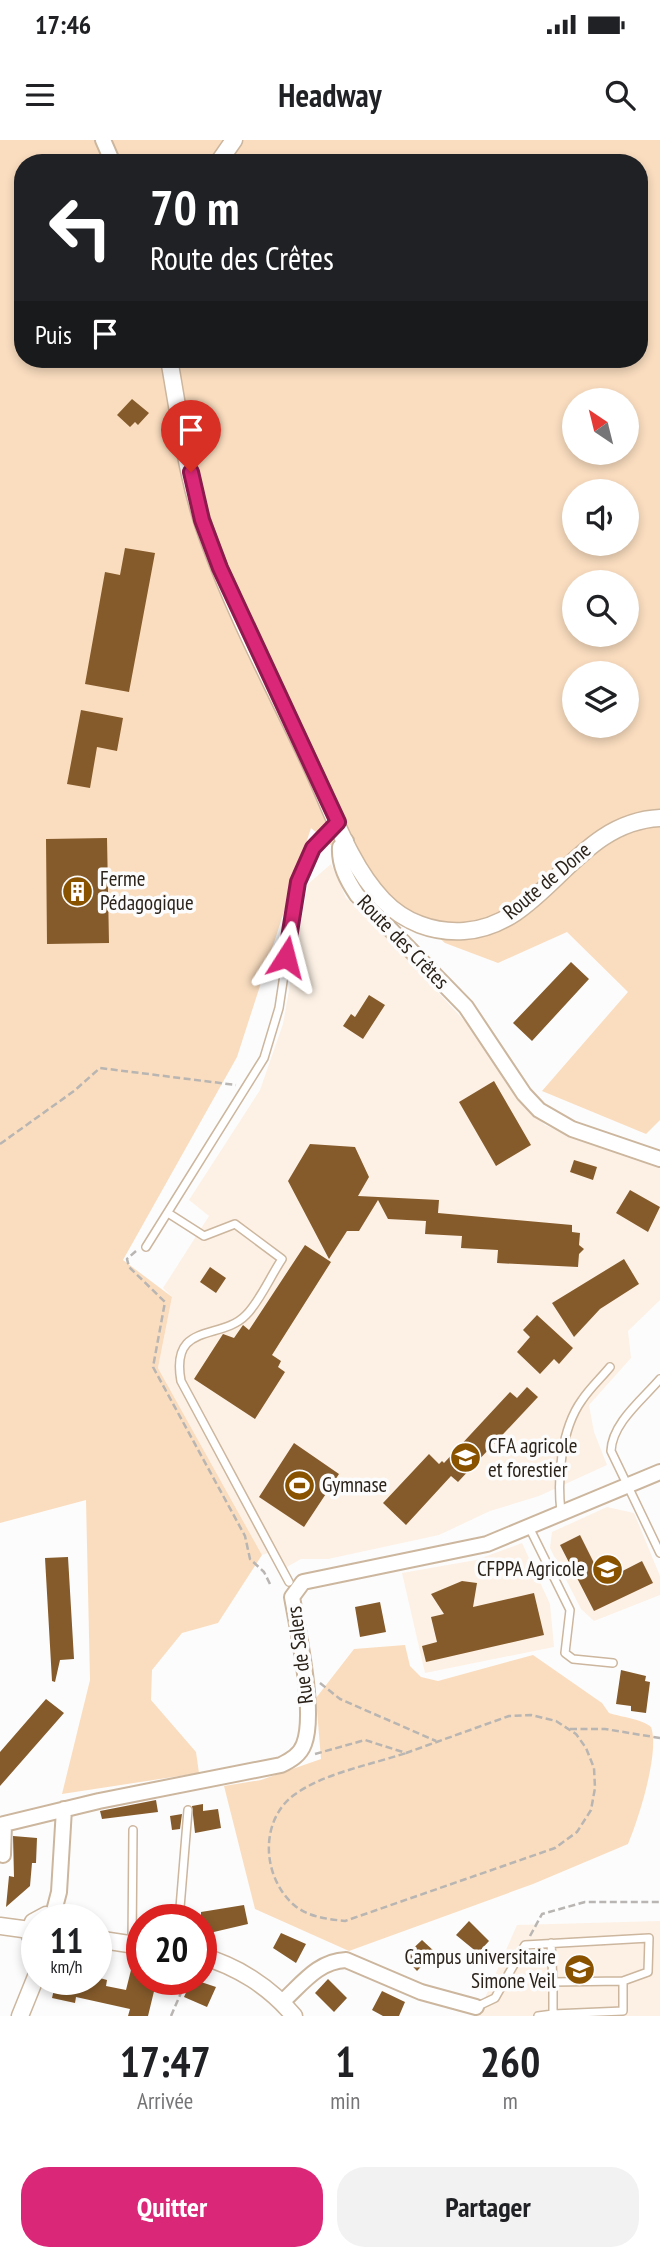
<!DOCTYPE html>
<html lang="fr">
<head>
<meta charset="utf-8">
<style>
  :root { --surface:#fff; --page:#f2f2f2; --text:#202124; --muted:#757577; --accent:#db2777 }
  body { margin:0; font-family:"PT Sans Narrow",sans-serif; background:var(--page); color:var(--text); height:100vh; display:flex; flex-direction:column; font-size:26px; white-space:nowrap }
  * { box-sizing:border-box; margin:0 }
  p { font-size:23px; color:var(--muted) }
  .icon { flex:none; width:38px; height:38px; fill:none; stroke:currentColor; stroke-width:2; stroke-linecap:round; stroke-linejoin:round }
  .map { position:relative; height:1876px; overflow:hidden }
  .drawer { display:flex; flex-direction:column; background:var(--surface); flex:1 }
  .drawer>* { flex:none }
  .top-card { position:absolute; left:14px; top:14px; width:634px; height:214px; border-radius:28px; box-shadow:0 4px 10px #0003; background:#202124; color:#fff; overflow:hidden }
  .needle { width:46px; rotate:325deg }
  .buttons { position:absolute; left:562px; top:248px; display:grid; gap:14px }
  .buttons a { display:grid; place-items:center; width:77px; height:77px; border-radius:50%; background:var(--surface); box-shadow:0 4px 10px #0003; font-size:35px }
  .speed { position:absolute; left:21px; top:1764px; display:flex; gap:14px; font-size:35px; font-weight:700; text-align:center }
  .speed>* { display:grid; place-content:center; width:91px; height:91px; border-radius:50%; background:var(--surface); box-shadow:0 4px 10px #0003; line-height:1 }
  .speed small { font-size:18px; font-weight:400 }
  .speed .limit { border:10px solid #d22; background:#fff; color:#111 }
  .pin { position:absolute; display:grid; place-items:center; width:60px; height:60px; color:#fff; margin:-72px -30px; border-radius:50% 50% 50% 0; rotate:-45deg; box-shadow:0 0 7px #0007 }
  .pin .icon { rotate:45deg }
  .me { position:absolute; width:77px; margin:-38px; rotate:9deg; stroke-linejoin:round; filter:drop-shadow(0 0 5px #0008) }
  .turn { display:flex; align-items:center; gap:24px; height:147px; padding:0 21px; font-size:32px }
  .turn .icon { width:91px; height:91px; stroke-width:2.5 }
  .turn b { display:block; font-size:49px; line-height:60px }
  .then { display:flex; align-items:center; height:66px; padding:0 21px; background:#0003; gap:14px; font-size:26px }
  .eta { display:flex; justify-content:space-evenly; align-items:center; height:119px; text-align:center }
  .eta b { font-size:42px; font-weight:700; line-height:49px }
  .button { display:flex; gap:14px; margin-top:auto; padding:14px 21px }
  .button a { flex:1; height:80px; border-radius:28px; background:var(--accent); color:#fff; font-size:28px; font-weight:700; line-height:80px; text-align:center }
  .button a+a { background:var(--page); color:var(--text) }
  .status { display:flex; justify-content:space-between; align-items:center; height:49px; padding:0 35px; background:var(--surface); direction:ltr }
  .status svg { height:19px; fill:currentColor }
  header { display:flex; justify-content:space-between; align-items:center; height:91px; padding:0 21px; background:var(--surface); font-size:32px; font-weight:700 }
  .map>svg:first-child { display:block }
  .built { fill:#fdf1e5 }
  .green { fill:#faddbf; fill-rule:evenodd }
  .building { fill:#855b2b }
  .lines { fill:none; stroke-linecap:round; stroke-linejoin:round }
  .service-casing { stroke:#ccb69e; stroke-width:10 }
  .minor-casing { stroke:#ccb69e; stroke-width:18 }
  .tertiary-casing { stroke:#ccb69e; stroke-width:19 }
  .path { stroke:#b8b5b2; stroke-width:2.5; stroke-dasharray:7 3.5; stroke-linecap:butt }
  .service { stroke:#fff; stroke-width:7 }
  .minor { stroke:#fff; stroke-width:14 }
  .tertiary { stroke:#fff; stroke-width:16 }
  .route-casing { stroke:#8e194d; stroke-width:18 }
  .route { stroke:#db2777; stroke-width:12 }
  .labels { text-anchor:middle; stroke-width:7; stroke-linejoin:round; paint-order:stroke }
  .poi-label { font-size:21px; fill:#2b231a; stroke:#fcfcfc; text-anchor:start }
  .street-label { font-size:21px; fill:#2b231a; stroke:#fcfcfc }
</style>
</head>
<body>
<div class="status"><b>17:46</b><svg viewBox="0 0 49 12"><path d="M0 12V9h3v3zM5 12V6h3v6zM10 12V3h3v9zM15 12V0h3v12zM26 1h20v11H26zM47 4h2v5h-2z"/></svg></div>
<header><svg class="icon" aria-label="menu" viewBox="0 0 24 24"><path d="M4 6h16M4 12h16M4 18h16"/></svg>Headway<svg class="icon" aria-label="search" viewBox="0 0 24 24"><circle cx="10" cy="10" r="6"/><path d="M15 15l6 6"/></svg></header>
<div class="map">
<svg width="660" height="1876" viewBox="0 0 660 1876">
  <rect width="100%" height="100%" fill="#fcfcfc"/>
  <path class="built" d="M 331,724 L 346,758 L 380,789 L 482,900 L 524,965 L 545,985 L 581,1001 L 619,1011 L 660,1028 L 660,1160 L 628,1191 L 631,1218 L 589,1265 L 594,1292 L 607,1325 L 539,1356 L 490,1371 L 439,1395 L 328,1419 L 301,1419 L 278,1432 L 268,1413 L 262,1415 L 158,1228 L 172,1157 L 163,1148 L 209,1076 L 189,1060 L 260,950 L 283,884 L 308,744 Z
    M 607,1367 L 634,1373 L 660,1436 L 660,1455 L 594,1481 L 581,1469 L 550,1408 L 552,1392 Z
    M 522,1403 L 550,1464 L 554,1507 L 425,1533 L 402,1433 L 476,1420 Z
    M 660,1781 L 660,1876 L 477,1876 L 517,1785 Z"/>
  <path class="green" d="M 0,0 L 660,0 L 660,980 L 646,994 L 542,951 L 628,852 L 567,792 L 498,823 L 445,803 L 311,688 L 237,917 L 123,1120 L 172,1157 L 158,1228 L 262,1415 L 218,1483 L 182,1493 L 152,1530 L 151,1560 L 196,1612 L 199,1633 L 62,1654 L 90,1540 L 86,1360 L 0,1383 ZM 23,23 L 639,23 L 639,219 L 23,219 ZM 574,261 L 626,261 L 626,313 L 574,313 ZM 574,352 L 626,352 L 626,404 L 574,404 ZM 574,443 L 626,443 L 626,495 L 574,495 ZM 574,534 L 626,534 L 626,586 L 574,586 Z
    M 405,1505 L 410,1526 L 421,1537 L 438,1541 L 533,1515 L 602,1563 L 609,1573 C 621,1577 642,1579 651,1587 C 660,1611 639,1678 628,1704 L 533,1744 L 349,1811 L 255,1769 L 224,1646 L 261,1640 L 321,1619 L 316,1558 L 354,1509 Z"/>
  <path class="building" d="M 132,259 L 149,273 L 138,285 L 135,282 L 130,287 L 117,275 Z
    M 125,408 L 155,413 L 129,552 L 85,544 L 105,432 L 120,435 Z
    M 81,570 L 123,578 L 117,611 L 97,607 L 90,648 L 67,644 Z
    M 107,698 L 109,803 L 47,804 L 46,699 Z
    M 571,822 L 589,839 L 532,901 L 513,883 Z
    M 369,855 L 385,865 L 363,899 L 343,886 L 351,874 L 355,877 Z
    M 494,941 L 531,1005 L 496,1026 L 459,962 Z
    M 310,1004 L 355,1007 L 369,1037 L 358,1056 L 439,1060 L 438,1073 L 572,1085 L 572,1092 L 580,1093 L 579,1105 L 584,1109 L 579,1114 L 578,1127 L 497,1123 L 498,1110 L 461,1108 L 462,1096 L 425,1094 L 426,1081 L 388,1079 L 378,1060 L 359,1091 L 347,1091 L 329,1119 L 288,1041 Z
    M 574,1020 L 597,1027 L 593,1040 L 570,1032 Z
    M 630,1050 L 660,1067 L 648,1092 L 616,1073 Z
    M 305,1105 L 331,1122 L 272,1215 L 281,1221 L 278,1227 L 285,1232 L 255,1279 L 194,1239 L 223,1194 L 234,1198 L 243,1185 L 249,1190 Z
    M 624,1119 L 639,1144 L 600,1169 L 574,1197 L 552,1163 Z
    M 210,1127 L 226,1138 L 216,1153 L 200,1142 Z
    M 537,1175 L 573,1208 L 559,1224 L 554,1219 L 540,1234 L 517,1212 L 530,1197 L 523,1190 Z
    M 527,1247 L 538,1257 L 458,1342 L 451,1336 L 406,1385 L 383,1363 L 429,1314 L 439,1324 L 442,1321 L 444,1323 L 510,1252 L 517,1258 Z
    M 294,1303 L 339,1334 L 304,1387 L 259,1357 Z
    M 580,1395 L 603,1441 L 642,1421 L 653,1443 L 594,1471 L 560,1405 Z
    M 68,1417 L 74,1519 L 60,1520 L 55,1542 L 52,1541 L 45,1418 Z
    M 462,1441 L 477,1443 L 473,1467 L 534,1453 L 544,1495 L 426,1522 L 422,1506 L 437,1502 L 431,1477 L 444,1474 L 431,1454 Z
    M 380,1462 L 386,1492 L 360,1497 L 355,1467 Z
    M 621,1530 L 646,1536 L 645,1541 L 650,1542 L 646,1573 L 631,1571 L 631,1566 L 616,1564 Z
    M 46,1559 L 64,1573 L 0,1646 L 0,1612 Z
    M 156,1660 L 158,1672 L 102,1679 L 100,1671 Z
    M 203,1664 L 203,1671 L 218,1669 L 221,1688 L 195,1693 L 192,1666 Z
    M 182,1674 L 180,1689 L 172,1690 L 170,1676 Z
    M 13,1696 L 37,1698 L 36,1723 L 32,1723 L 30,1746 L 6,1767 L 9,1736 L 14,1737 Z
    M 244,1765 L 248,1784 L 201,1795 L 201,1772 Z
    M 469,1781 L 489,1801 L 478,1813 L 456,1795 Z
    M 281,1793 L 306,1804 L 296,1823 L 273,1808 Z
    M 422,1800 L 435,1812 L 417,1831 L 404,1817 Z
    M 132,1826 L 142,1829 L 142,1839 L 157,1839 L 148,1876 L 128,1876 L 130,1869 L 76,1857 L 75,1863 L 52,1858 L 55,1845 L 63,1847 L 65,1839 L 96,1837 L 107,1840 L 106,1846 L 126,1850 Z
    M 192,1839 L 216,1847 L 207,1867 L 184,1857 Z
    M 328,1839 L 347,1858 L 334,1872 L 315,1853 Z
    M 382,1851 L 405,1862 L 399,1876 L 383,1876 L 372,1870 Z"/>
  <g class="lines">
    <defs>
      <path id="service" d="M 168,1073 L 204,1096 L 235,1084 L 282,1119 C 270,1137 260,1161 246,1175 C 221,1201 170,1181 181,1241 L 289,1442
        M 146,1107 L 264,918 L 279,868 L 298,742 L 313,708 L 336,685
        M 660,1239 C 643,1259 612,1283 611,1311 L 660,1413
        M 561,1372 C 557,1338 561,1289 582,1260 C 590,1248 601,1238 610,1227
        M 529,1387 L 570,1470 L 565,1513 L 573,1519 L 613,1523
        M 179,1780 L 188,1670
        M 132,1803 L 133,1690
        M 551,1803 L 553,1842
        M 476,1867 L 495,1858 L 525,1805 L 649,1798 L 648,1832 L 623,1841 L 553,1842 L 553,1874 L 623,1871 L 623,1841
        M 538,1876 L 553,1874"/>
      <path id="minor" d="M 103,0 L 113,23
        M 346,701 L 340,707 C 339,725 347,740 357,755 L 466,867 L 524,954 L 539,970 L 572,989 L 660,1019
        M 0,1685 L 99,1661 L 281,1625 C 291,1620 300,1615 304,1604 C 316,1573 298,1491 292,1457 L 303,1442 L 487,1404 L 660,1332
        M 3,1715 L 4,1684
        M 53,1775 L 59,1752 L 64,1669
        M 282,1862 C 302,1844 318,1821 346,1820 L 421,1852 L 476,1867"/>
      <path id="tertiary" d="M 218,23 L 234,0
        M 169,219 C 180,280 188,346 210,404 C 238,481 279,556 313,630 C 333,673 350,726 383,760 C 404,782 433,793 464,791 C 545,786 573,682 660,678
        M 0,1786 L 30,1790
        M 96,1799 L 142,1806
        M 37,1807 L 30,1796 L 33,1782 L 46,1775 L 60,1780
        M 201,1816 C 237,1826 270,1847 294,1876
        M 20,1876 L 37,1834"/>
    </defs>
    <use href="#service" class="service-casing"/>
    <use href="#minor" class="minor-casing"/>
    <use href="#tertiary" class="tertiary-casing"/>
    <path class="path" d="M 0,1004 L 74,951 L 100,928 L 236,945
      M 136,1111 L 127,1119 L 129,1127 L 165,1162 L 153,1227 L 245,1396 L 250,1419 L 264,1432 L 271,1446
      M 320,1543 L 340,1559 L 436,1601
      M 570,1589 L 605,1589 L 660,1598
      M 315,1614 L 365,1600 L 406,1613 L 509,1576 L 531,1575 L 556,1581 L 576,1594 L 586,1608 L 594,1628 L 595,1648 L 591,1670 L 577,1692 L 555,1708 L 345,1781 C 327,1779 308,1777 294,1765 C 262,1737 259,1681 294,1655 C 324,1633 370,1625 406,1613
      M 530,1796 L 542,1774 L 585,1762 L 660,1762
      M 171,1876 L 187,1839"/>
    <use href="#service" class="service"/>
    <use href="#minor" class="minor"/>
    <use href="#tertiary" class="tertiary"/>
  </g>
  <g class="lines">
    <defs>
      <path id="route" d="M 191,332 L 202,380 L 220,428 L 338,682 L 313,708 L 298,742 L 286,817"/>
    </defs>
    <use href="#route" class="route-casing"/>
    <use href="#route" class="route"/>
  </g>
  <defs>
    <symbol id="building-disc" viewBox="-11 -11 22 22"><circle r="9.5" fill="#885200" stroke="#fcfcfc"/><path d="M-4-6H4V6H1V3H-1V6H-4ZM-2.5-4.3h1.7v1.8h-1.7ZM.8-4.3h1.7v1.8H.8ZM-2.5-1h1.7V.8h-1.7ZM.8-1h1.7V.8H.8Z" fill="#fff"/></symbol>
    <symbol id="university-disc" viewBox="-11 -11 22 22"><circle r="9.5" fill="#885200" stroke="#fcfcfc"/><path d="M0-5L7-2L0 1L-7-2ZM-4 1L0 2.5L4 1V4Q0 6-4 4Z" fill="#fff"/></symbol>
    <symbol id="stadium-disc" viewBox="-11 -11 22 22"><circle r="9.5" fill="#885200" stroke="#fcfcfc"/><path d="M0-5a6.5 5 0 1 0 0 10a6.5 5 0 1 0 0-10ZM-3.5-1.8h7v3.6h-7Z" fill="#fff"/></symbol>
  </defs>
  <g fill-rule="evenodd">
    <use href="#building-disc" x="60" y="734" width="35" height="35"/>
    <use href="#university-disc" x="448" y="1300" width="35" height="35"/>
    <use href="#stadium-disc" x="282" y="1328" width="35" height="35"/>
    <use href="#university-disc" x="590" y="1412" width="35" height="35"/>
    <use href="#university-disc" x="562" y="1812" width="35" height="35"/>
  </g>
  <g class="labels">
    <g class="poi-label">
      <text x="100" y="746">Ferme<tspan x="100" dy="24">Pédagogique</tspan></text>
      <text x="488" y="1313">CFA agricole<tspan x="488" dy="24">et forestier</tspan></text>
      <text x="322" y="1352">Gymnase</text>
      <text x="585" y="1436" text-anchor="end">CFPPA Agricole</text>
      <text x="556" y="1824" text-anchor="end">Campus universitaire<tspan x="556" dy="24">Simone Veil</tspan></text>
    </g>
    <g class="street-label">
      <text transform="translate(547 741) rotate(-40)" y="7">Route de Done</text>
      <text transform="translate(403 802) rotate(46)" y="7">Route des Crêtes</text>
      <text transform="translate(300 1515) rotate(-97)" y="7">Rue de Salers</text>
    </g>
  </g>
</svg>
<div class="buttons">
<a><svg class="needle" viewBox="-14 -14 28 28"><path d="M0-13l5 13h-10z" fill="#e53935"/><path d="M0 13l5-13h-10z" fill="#757577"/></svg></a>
<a><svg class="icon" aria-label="sound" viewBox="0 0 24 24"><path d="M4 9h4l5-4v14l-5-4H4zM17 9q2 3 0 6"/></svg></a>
<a><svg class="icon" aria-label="search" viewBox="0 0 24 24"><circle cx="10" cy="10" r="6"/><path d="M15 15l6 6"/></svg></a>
<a><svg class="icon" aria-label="layers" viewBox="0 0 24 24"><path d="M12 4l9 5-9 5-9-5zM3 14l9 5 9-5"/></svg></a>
</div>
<div class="speed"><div>11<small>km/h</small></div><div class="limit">20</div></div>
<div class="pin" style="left:191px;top:332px;background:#d93025"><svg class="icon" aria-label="arrive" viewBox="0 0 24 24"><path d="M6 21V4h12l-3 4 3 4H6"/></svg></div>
<svg class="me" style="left:286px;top:817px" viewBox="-20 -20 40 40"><path d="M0-17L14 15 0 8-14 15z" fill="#db2777" stroke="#fff" stroke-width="4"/></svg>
<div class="top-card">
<div class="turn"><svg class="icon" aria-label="left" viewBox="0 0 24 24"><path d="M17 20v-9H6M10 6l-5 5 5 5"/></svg><div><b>70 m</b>Route des Crêtes</div></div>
<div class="then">Puis<svg class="icon" aria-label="arrive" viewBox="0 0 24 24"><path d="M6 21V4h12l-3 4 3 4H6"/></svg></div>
</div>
</div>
<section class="drawer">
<div class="eta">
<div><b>17:47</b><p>Arrivée</p></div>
<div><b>1</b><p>min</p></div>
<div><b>260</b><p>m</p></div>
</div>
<div class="button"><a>Quitter</a><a>Partager</a></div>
</section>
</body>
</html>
